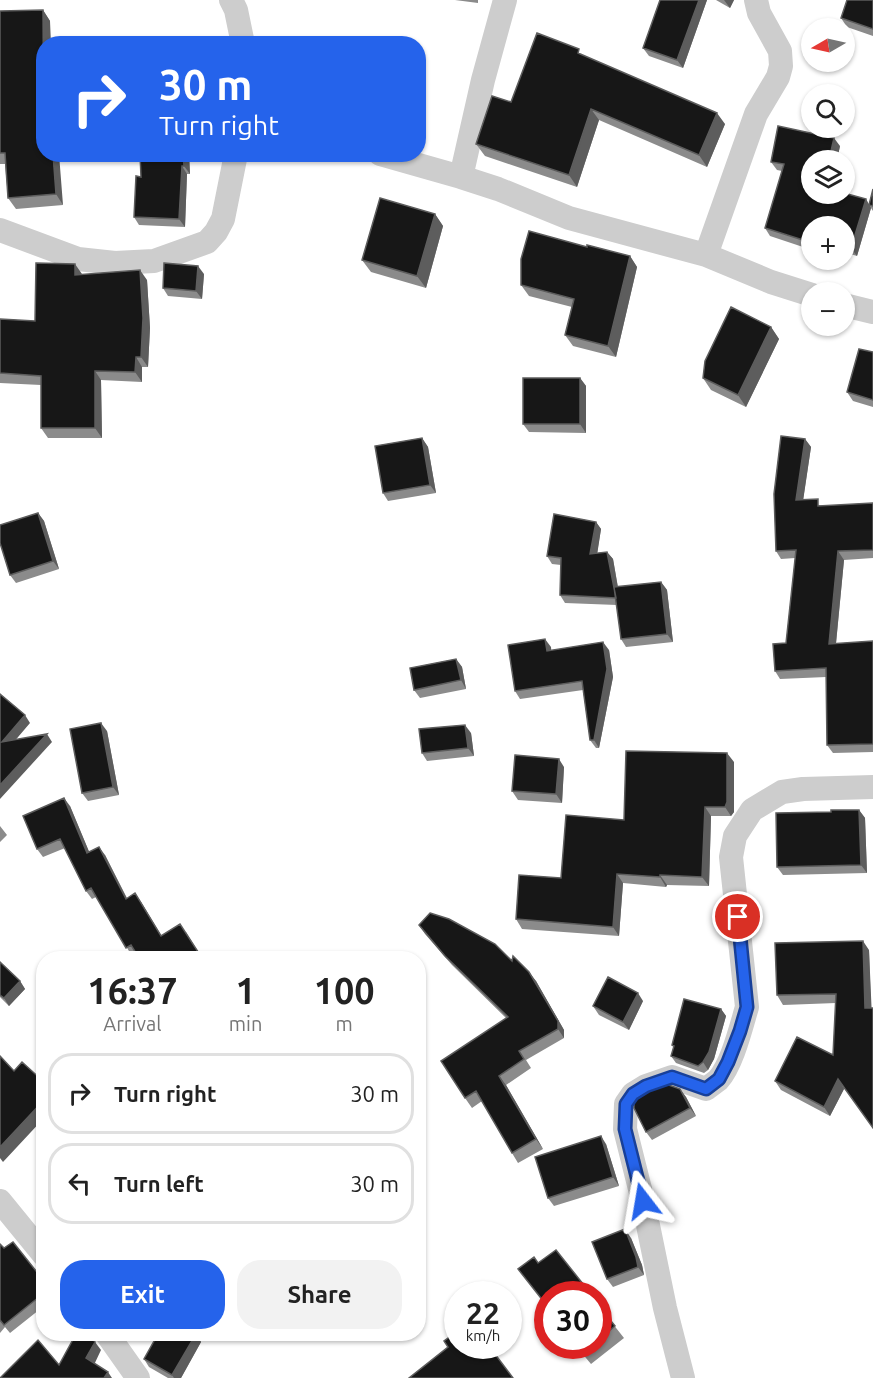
<!DOCTYPE html>
<html lang="en">
<head>
<meta charset="utf-8">
<style>
  :root { --surface:#fff; --page:#f2f2f2; --text:#222; --muted:#767676; --line:#e0e0e0; --accent:#2563eb }
  body { margin:0; font-family:Ubuntu,sans-serif; background:var(--page); color:var(--text); height:100vh; display:flex; flex-direction:column; font-size:22px; white-space:nowrap }
  * { box-sizing:border-box; margin:0 }
  p { font-size:20px; color:var(--muted) }
  .icon { flex:none; width:33px; height:33px; fill:none; stroke:currentColor; stroke-width:2; stroke-linecap:round; stroke-linejoin:round }
  .map { position:relative; flex:1; overflow:hidden }
  .panel { position:absolute; left:36px; top:951px; width:390px; height:390px; display:flex; flex-direction:column; background:var(--surface); border-radius:24px; box-shadow:0 2px 4px #0004 }
  .panel>* { flex:none }
  .guide { position:absolute; left:36px; top:36px; width:390px; height:126px; border-radius:24px; box-shadow:0 2px 4px #0004; background:#2563eb; color:#fff; overflow:hidden }
  .needle { width:39px; rotate:261deg }
  .buttons { position:absolute; left:801px; top:18px; display:grid; gap:12px }
  .buttons a { display:grid; place-items:center; width:54px; height:54px; border-radius:50%; background:var(--surface); box-shadow:0 2px 4px #0004; font-size:30px }
  .speed { position:absolute; left:444px; top:1281px; display:flex; gap:12px; font-size:30px; font-weight:700; text-align:center }
  .speed>* { display:grid; place-content:center; width:78px; height:78px; border-radius:50%; background:var(--surface); box-shadow:0 2px 4px #0004; line-height:1 }
  .speed small { font-size:15px; font-weight:400 }
  .speed .limit { border:9px solid #d22; background:#fff; color:#111 }
  .pin { position:absolute; display:grid; place-items:center; width:51px; height:51px; color:#fff; margin:-26px; border:3px solid #fff; border-radius:50%; box-shadow:0 2px 6px #0007 }
  .me { position:absolute; width:66px; margin:-33px; rotate:346deg; stroke-linejoin:round; filter:drop-shadow(0 0 4px #0008) }
  .turn { display:flex; align-items:center; gap:21px; height:126px; padding:0 24px; font-size:27px }
  .turn .icon { width:78px; height:78px; stroke-width:2.5 }
  .turn b { display:block; font-size:42px; line-height:51px }
  .eta { display:flex; justify-content:space-evenly; align-items:center; height:102px; text-align:center }
  .eta b { font-size:36px; font-weight:700; line-height:42px }
  .primary-button { display:flex; gap:12px; margin-top:auto; padding:12px 24px }
  .primary-button a { flex:1; height:69px; border-radius:24px; background:var(--accent); color:#fff; font-size:24px; font-weight:700; line-height:69px; text-align:center }
  .primary-button a+a { background:var(--page); color:var(--text) }
  ul { padding:0; list-style:none }
  li { display:flex; align-items:center; gap:18px; height:81px; margin:0 12px 9px; padding:0 12px; border:3px solid var(--line); border-radius:24px }
  li div { flex:1 }
  li b { display:block; font-size:22px }
  li em { font-style:normal }
  .map>svg:first-child { display:block }
  .lines { fill:none; stroke-linecap:round; stroke-linejoin:round }
  .minor { stroke:#cdcdcd; stroke-width:24 }
  .wall { fill:#8b8b8b }
  .shaded-wall { fill:#5d5d5d }
  .building { fill:#171717; stroke:#5d5d5d; stroke-width:1.5 }
  .route-casing { stroke:#184099; stroke-width:15 }
  .route { stroke:#2563eb; stroke-width:10 }
</style>
</head>
<body>
<div class="map">
<svg width="873" height="1378" viewBox="0 0 873 1378">
  <rect width="100%" height="100%" fill="#fff"/>
  <g class="lines">
    <path class="minor" d="M 231,0 L 236,10 L 243,44
      M 380,154 L 461,177 L 498,189 L 569,218 L 706,255 L 771,282 L 812,295
      M 461,177 L 483,80 L 505,0
      M 0,230 L 78,259 L 115,263 L 154,261 L 207,242 L 216,232 L 223,219 L 236,154
      M 706,255 L 756,114 L 778,77 L 781,66 L 780,51 L 759,13 L 756,0
      M 844,305 L 873,312
      M 0,1201 L 44,1255
      M 107,1334 L 138,1378
      M 683,1378 L 665,1308 L 643,1201 L 625,1129 L 626,1104 L 633,1094 L 646,1086 L 672,1077 L 706,1089 C 710,1086 714,1083 718,1080 C 732,1065 741,1027 747,1007 L 731,857 L 735,836 L 752,810 L 782,792 L 803,789 L 873,787"/>
  </g>
  <path class="wall" d="M 455,0 L 478,0 L 478,3 Z
    M 660,0 L 707,0 L 683,68 L 649,56 L 643,48 Z
    M 716,0 L 734,0 L 730,8 Z
    M 873,0 L 873,36 L 847,27 L 841,18 Z
    M 43,10 L 50,21 L 44,154 L 63,205 L 16,209 L 8,198 L 5,164 L 0,164 L 0,11 Z
    M 584,56 L 725,124 L 707,167 L 599,120 L 577,187 L 485,156 L 476,144 L 511,102 Z
    M 840,146 L 837,160 L 812,160 L 812,194 L 866,199 L 869,205 L 873,189 L 873,211 L 871,208 L 857,256 L 844,252 L 844,226 L 812,226 L 812,242 L 809,249 L 770,236 L 765,228 L 782,171 L 777,170 L 771,162 Z
    M 140,154 L 189,154 L 190,174 L 187,174 L 185,227 L 139,225 L 134,217 L 141,177 Z
    M 435,214 L 443,226 L 426,288 L 371,272 L 362,260 Z
    M 587,247 L 630,256 L 637,267 L 616,357 L 573,346 L 565,335 L 572,307 L 529,296 L 521,285 Z
    M 82,274 L 147,280 L 150,328 L 148,367 L 142,367 L 142,382 L 101,380 L 102,438 L 48,438 L 41,428 L 41,385 L 0,383 L 0,319 L 35,321 Z
    M 204,274 L 202,299 L 168,296 L 163,288 Z
    M 771,327 L 779,339 L 746,407 L 711,390 L 703,378 Z
    M 873,352 L 873,407 L 853,401 L 847,392 Z
    M 580,378 L 586,386 L 586,433 L 529,432 L 523,424 Z
    M 422,438 L 428,447 L 436,493 L 388,501 L 383,493 Z
    M 805,439 L 811,447 L 803,500 L 822,506 L 873,503 L 873,558 L 844,560 L 836,644 L 873,641 L 873,752 L 833,753 L 827,745 L 826,677 L 780,679 L 775,671 L 786,643 L 795,558 L 781,559 L 776,551 Z
    M 38,513 L 44,521 L 59,569 L 16,583 L 10,575 Z
    M 596,522 L 601,529 L 597,553 L 607,552 L 613,559 L 618,587 L 661,582 L 667,590 L 673,642 L 626,647 L 621,639 L 617,605 L 565,603 L 560,595 L 561,565 L 552,564 L 547,556 Z
    M 551,647 L 551,650 L 609,650 L 613,677 L 599,748 L 596,748 L 590,740 L 583,690 L 520,699 L 515,691 Z
    M 456,659 L 462,667 L 466,689 L 420,698 L 414,690 Z
    M 107,731 L 119,795 L 88,801 L 82,793 Z
    M 471,733 L 474,756 L 427,761 L 422,753 Z
    M 734,762 L 734,812 L 731,816 L 711,816 L 709,886 L 667,885 L 666,887 L 623,883 L 619,936 L 522,929 L 516,919 L 624,820 Z
    M 564,767 L 562,803 L 518,800 L 512,791 Z
    M 70,806 L 89,852 L 105,855 L 127,898 L 141,902 L 161,936 L 186,932 L 202,958 L 139,958 L 136,953 L 132,956 L 96,897 L 92,899 L 86,891 L 65,848 L 43,857 L 37,849 Z
    M 859,810 L 865,818 L 867,873 L 783,875 L 777,867 L 831,812 Z
    M 0,826 L 7,835 L 0,842 Z
    M 419,925 L 512,961 L 536,981 L 564,1030 L 564,1038 L 526,1060 L 531,1068 L 506,1085 L 543,1149 L 518,1163 L 512,1153 L 482,1101 L 472,1108 L 465,1098 L 506,1018 L 452,965 L 425,934 Z
    M 869,950 L 871,1008 L 844,1089 L 830,1116 L 781,1090 L 775,1081 L 833,1055 L 836,1003 L 783,1005 L 777,995 Z
    M 0,962 L 20,981 L 25,989 L 9,1006 L 0,997 Z
    M 643,1001 L 629,1030 L 599,1015 L 593,1006 Z
    M 721,1009 L 726,1016 L 714,1059 L 708,1070 L 704,1073 L 676,1063 L 671,1056 L 674,1048 L 672,1045 Z
    M 680,1089 L 686,1097 L 696,1116 L 652,1140 L 646,1132 Z
    M 606,1144 L 619,1186 L 554,1206 L 548,1198 Z
    M 631,1238 L 642,1265 L 644,1275 L 613,1287 L 607,1279 Z
    M 0,1244 L 4,1248 L 44,1281 L 44,1306 L 10,1333 L 5,1327 L 0,1333 Z
    M 598,1305 L 624,1338 L 591,1364 L 576,1346 L 598,1346 Z
    M 196,1334 L 201,1342 L 181,1378 L 168,1378 L 149,1367 L 144,1359 Z"/>
  <path class="shaded-wall" d="M 699,0 L 707,0 L 683,68 L 677,60 Z
    M 724,0 L 734,0 L 730,8 Z
    M 43,10 L 50,21 L 51,44 L 44,44 Z
    M 591,109 L 599,120 L 577,187 L 569,175 Z
    M 717,113 L 725,124 L 707,167 L 699,155 Z
    M 834,138 L 840,146 L 837,160 L 829,160 Z
    M 53,154 L 59,154 L 63,205 L 56,194 Z
    M 183,154 L 189,154 L 190,174 L 184,166 Z
    M 182,166 L 187,174 L 185,227 L 179,219 Z
    M 866,199 L 871,208 L 857,256 L 851,248 Z
    M 435,214 L 443,226 L 426,288 L 417,276 Z
    M 805,234 L 811,242 L 809,249 L 803,240 Z
    M 630,256 L 637,267 L 616,357 L 608,346 Z
    M 75,264 L 82,274 L 75,275 Z
    M 198,266 L 204,274 L 202,299 L 196,291 Z
    M 140,270 L 147,280 L 150,328 L 148,367 L 141,357 Z
    M 771,327 L 779,339 L 746,407 L 738,395 Z
    M 136,357 L 142,367 L 142,382 L 135,372 Z
    M 95,371 L 101,380 L 102,438 L 95,428 Z
    M 580,378 L 586,386 L 586,433 L 580,424 Z
    M 422,438 L 428,447 L 436,493 L 430,485 Z
    M 805,439 L 811,447 L 802,508 L 796,500 Z
    M 38,513 L 44,521 L 59,569 L 53,561 Z
    M 596,522 L 601,529 L 596,562 L 590,554 Z
    M 838,551 L 844,560 L 835,653 L 829,644 Z
    M 607,552 L 613,559 L 621,606 L 616,598 Z
    M 661,582 L 667,590 L 673,642 L 667,634 Z
    M 545,639 L 551,647 L 552,659 L 547,651 Z
    M 603,642 L 609,650 L 613,677 L 599,748 L 594,740 Z
    M 456,659 L 462,667 L 466,689 L 461,680 Z
    M 25,715 L 30,723 L 7,750 L 2,742 Z
    M 101,723 L 107,731 L 119,795 L 113,787 Z
    M 465,725 L 471,733 L 474,756 L 468,748 Z
    M 47,734 L 52,742 L 0,799 L 0,785 Z
    M 727,753 L 734,762 L 734,812 L 731,816 L 725,807 Z
    M 559,759 L 564,767 L 562,803 L 556,794 Z
    M 64,798 L 70,806 L 93,861 L 87,853 Z
    M 705,807 L 711,816 L 709,886 L 702,877 Z
    M 859,810 L 865,818 L 867,873 L 861,865 Z
    M 99,847 L 105,855 L 131,907 L 126,899 Z
    M 617,874 L 623,883 L 619,936 L 613,927 Z
    M 660,875 L 667,885 L 666,887 L 660,877 Z
    M 135,893 L 141,902 L 167,945 L 161,936 Z
    M 863,941 L 869,950 L 872,1018 L 865,1008 Z
    M 529,972 L 536,981 L 564,1030 L 564,1038 L 558,1029 Z
    M 20,981 L 25,989 L 9,1006 L 4,998 Z
    M 638,993 L 643,1001 L 629,1030 L 623,1022 Z
    M 721,1009 L 726,1016 L 714,1059 L 708,1070 L 703,1062 Z
    M 499,1076 L 506,1085 L 543,1149 L 536,1139 Z
    M 838,1079 L 844,1089 L 830,1116 L 824,1107 Z
    M 680,1089 L 686,1097 L 696,1116 L 690,1108 Z
    M 44,1100 L 44,1118 L 3,1162 L 0,1158 L 0,1147 Z
    M 601,1136 L 606,1144 L 619,1186 L 613,1177 Z
    M 625,1229 L 631,1238 L 642,1265 L 644,1275 L 638,1267 Z
    M 196,1334 L 201,1342 L 181,1378 L 174,1378 L 172,1375 Z
    M 95,1342 L 101,1350 L 93,1367 L 86,1358 Z
    M 108,1372 L 112,1378 L 104,1378 Z"/>
  <path class="building" d="M 660,0 L 699,0 L 677,60 L 643,48 Z
    M 847,0 L 873,0 L 873,29 L 841,18 Z
    M 43,10 L 44,154 L 53,154 L 56,194 L 8,198 L 5,153 L 0,153 L 0,11 Z
    M 537,33 L 579,49 L 578,53 L 717,113 L 699,155 L 591,109 L 569,175 L 476,144 L 492,96 L 511,102 Z
    M 778,126 L 834,138 L 829,160 L 812,160 L 812,194 L 844,193 L 866,199 L 851,248 L 844,246 L 844,226 L 812,226 L 812,236 L 805,234 L 803,240 L 765,228 L 784,164 L 771,162 Z
    M 140,154 L 183,154 L 184,166 L 182,166 L 179,219 L 134,217 L 136,176 L 141,177 Z
    M 873,189 L 873,206 L 869,205 Z
    M 380,198 L 435,214 L 417,276 L 362,260 Z
    M 529,231 L 587,247 L 587,245 L 630,256 L 608,346 L 565,335 L 574,299 L 521,285 L 521,259 Z
    M 36,263 L 75,264 L 75,275 L 140,270 L 143,318 L 141,357 L 136,357 L 135,372 L 95,371 L 95,428 L 41,428 L 41,376 L 0,373 L 0,319 L 35,321 Z
    M 164,263 L 198,266 L 196,291 L 163,288 Z
    M 731,307 L 771,327 L 738,395 L 703,378 L 705,361 Z
    M 859,349 L 873,352 L 873,400 L 847,392 Z
    M 523,378 L 580,378 L 580,424 L 523,424 Z
    M 781,436 L 805,439 L 796,500 L 818,499 L 818,506 L 873,503 L 873,550 L 838,551 L 829,644 L 873,641 L 873,744 L 827,745 L 826,668 L 775,671 L 773,644 L 786,643 L 796,550 L 776,551 L 774,494 Z
    M 422,438 L 430,485 L 383,493 L 375,446 Z
    M 38,513 L 53,561 L 10,575 L 0,543 L 0,525 Z
    M 554,514 L 596,522 L 590,554 L 607,552 L 616,598 L 560,595 L 561,558 L 547,556 Z
    M 661,582 L 667,634 L 621,639 L 614,587 Z
    M 545,639 L 547,651 L 603,642 L 607,669 L 594,740 L 590,740 L 582,681 L 515,691 L 508,645 Z
    M 456,659 L 461,680 L 414,690 L 410,668 Z
    M 0,694 L 25,715 L 2,742 L 47,734 L 0,785 Z
    M 101,723 L 113,787 L 82,793 L 70,729 Z
    M 465,725 L 468,748 L 422,753 L 419,729 Z
    M 626,751 L 727,753 L 727,802 L 725,807 L 705,807 L 702,877 L 660,875 L 660,877 L 617,874 L 613,927 L 516,919 L 519,875 L 561,878 L 566,815 L 624,820 Z
    M 515,755 L 559,759 L 556,794 L 512,791 Z
    M 64,798 L 87,853 L 99,847 L 126,899 L 135,893 L 161,936 L 180,924 L 202,958 L 139,958 L 131,945 L 126,948 L 91,888 L 86,891 L 60,839 L 37,849 L 23,816 Z
    M 831,810 L 859,810 L 861,865 L 777,867 L 776,813 L 831,812 Z
    M 430,913 L 449,919 L 495,944 L 512,961 L 513,956 L 529,972 L 558,1021 L 558,1029 L 519,1051 L 524,1059 L 499,1076 L 536,1139 L 512,1153 L 476,1091 L 465,1098 L 441,1061 L 508,1017 L 445,956 L 419,925 Z
    M 863,941 L 865,1008 L 873,1008 L 873,1128 L 838,1079 L 824,1107 L 775,1081 L 797,1037 L 833,1055 L 836,994 L 777,995 L 775,943 Z
    M 0,962 L 20,981 L 4,998 L 0,995 Z
    M 608,977 L 638,993 L 623,1022 L 593,1006 Z
    M 44,986 L 44,999 L 37,993 Z
    M 684,999 L 721,1009 L 709,1052 L 703,1062 L 698,1066 L 671,1056 L 674,1046 L 672,1045 Z
    M 0,1056 L 14,1071 L 22,1062 L 44,1082 L 44,1100 L 0,1147 Z
    M 666,1084 L 680,1089 L 690,1108 L 646,1132 L 634,1108 L 634,1100 L 637,1096 L 646,1091 Z
    M 601,1136 L 613,1177 L 548,1198 L 535,1157 Z
    M 625,1229 L 636,1257 L 638,1267 L 607,1279 L 592,1242 Z
    M 13,1242 L 44,1281 L 44,1293 L 4,1325 L 0,1320 L 0,1244 L 4,1248 Z
    M 556,1250 L 591,1294 L 548,1294 L 548,1307 L 518,1269 L 534,1257 L 538,1263 Z
    M 598,1305 L 615,1326 L 598,1340 Z
    M 458,1331 L 458,1346 L 489,1346 L 513,1378 L 409,1378 L 448,1347 L 444,1341 Z
    M 76,1334 L 89,1334 L 95,1342 L 86,1358 L 108,1372 L 104,1378 L 0,1378 L 38,1340 L 59,1365 Z
    M 158,1334 L 196,1334 L 172,1375 L 144,1359 Z
    M 577,1346 L 591,1346 L 582,1352 Z"/>
  <g class="lines">
    <defs>
      <path id="route" d="M 643,1201 L 625,1129 L 626,1104 L 633,1094 L 646,1086 L 672,1077 L 706,1089 L 719,1079 L 728,1062 L 740,1031 L 747,1007 L 738,917"/>
    </defs>
    <use href="#route" class="route-casing"/>
    <use href="#route" class="route"/>
  </g>
</svg>
<div class="buttons">
<a><svg class="needle" viewBox="-14 -14 28 28"><path d="M0-13l5 13h-10z" fill="#e53935"/><path d="M0 13l5-13h-10z" fill="#767676"/></svg></a>
<a><svg class="icon" aria-label="search" viewBox="0 0 24 24"><circle cx="10" cy="10" r="6"/><path d="M15 15l6 6"/></svg></a>
<a><svg class="icon" aria-label="layers" viewBox="0 0 24 24"><path d="M12 4l9 5-9 5-9-5zM3 14l9 5 9-5"/></svg></a>
<a>+</a>
<a>−</a>
</div>
<div class="speed"><div>22<small>km/h</small></div><div class="limit">30</div></div>
<div class="pin" style="left:738px;top:917px;background:#d93025"><svg class="icon" aria-label="arrive" viewBox="0 0 24 24"><path d="M6 21V4h12l-3 4 3 4H6"/></svg></div>
<svg class="me" style="left:643px;top:1201px" viewBox="-20 -20 40 40"><path d="M0-17L14 15 0 8-14 15z" fill="#2563eb" stroke="#fff" stroke-width="4"/></svg>
<div class="guide">
<div class="turn"><svg class="icon" aria-label="right" viewBox="0 0 24 24"><path d="M7 20v-9h11M14 6l5 5-5 5"/></svg><div><b>30 m</b>Turn right</div></div>
</div>
<section class="panel">
<div class="eta">
<div><b>16:37</b><p>Arrival</p></div>
<div><b>1</b><p>min</p></div>
<div><b>100</b><p>m</p></div>
</div>
<ul>
<li><svg class="icon" aria-label="right" viewBox="0 0 24 24"><path d="M7 20v-9h11M14 6l5 5-5 5"/></svg><div><b>Turn right</b></div><em>30 m</em></li>
<li><svg class="icon" aria-label="left" viewBox="0 0 24 24"><path d="M17 20v-9H6M10 6l-5 5 5 5"/></svg><div><b>Turn left</b></div><em>30 m</em></li>
</ul>
<div class="primary-button"><a>Exit</a><a>Share</a></div>
</section>
</div>
</body>
</html>
